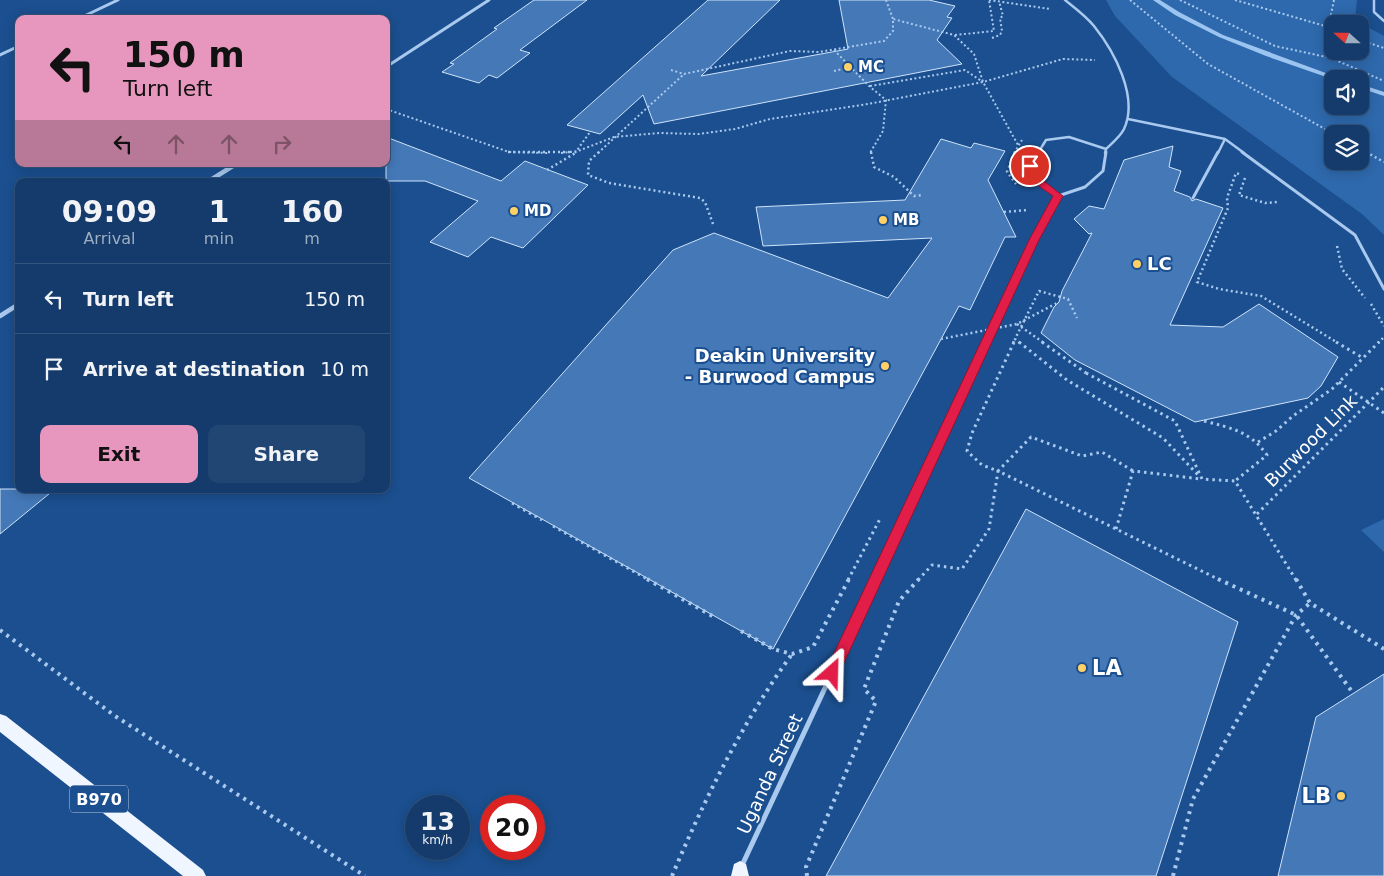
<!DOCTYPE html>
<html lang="en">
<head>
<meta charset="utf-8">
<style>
  :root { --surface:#143b6b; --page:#214673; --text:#f1f3f6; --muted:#9dadc1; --line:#33557e; --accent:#e797bd }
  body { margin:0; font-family:"DejaVu Sans",sans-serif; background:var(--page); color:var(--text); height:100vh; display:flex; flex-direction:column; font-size:19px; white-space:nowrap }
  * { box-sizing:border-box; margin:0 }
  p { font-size:16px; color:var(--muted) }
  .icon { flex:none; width:28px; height:28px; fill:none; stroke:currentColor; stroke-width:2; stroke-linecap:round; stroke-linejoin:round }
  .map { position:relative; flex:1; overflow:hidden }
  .sheet { position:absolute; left:15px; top:178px; width:375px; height:315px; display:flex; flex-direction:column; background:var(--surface); border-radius:10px; box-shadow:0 2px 12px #0003,0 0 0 1px var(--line) }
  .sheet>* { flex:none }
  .top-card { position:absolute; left:15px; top:15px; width:375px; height:152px; border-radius:10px; box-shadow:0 2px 12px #0003,0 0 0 1px var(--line); background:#e797bd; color:#111; overflow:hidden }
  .needle { width:32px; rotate:291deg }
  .buttons { position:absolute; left:1324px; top:15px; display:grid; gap:10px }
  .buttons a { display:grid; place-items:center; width:45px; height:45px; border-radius:10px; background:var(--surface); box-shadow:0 2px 12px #0003,0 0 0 1px var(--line); font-size:25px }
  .speed { position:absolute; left:405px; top:795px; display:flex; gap:10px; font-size:25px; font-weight:700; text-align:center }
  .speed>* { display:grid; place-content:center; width:65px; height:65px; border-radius:50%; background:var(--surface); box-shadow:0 2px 12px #0003,0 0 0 1px var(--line); line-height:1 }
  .speed small { font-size:12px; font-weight:400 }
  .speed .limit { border:8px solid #d22; background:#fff; color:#111 }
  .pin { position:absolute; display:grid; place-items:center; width:42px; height:42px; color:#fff; margin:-21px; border:2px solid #fff; border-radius:50%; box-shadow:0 1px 5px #0007 }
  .me { position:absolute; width:55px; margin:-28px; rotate:25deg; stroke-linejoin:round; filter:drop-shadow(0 0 4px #0008) }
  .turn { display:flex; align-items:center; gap:18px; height:105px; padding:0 25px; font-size:22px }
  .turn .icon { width:65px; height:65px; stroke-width:2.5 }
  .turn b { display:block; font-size:35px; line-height:42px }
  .lanes { display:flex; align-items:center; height:48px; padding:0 25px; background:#0003; justify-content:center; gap:25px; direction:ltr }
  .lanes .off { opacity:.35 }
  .eta { display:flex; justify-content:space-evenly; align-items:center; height:85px; text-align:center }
  .eta b { font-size:30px; font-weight:700; line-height:35px }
  .primary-button { display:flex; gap:10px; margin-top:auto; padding:10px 25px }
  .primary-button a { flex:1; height:58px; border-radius:10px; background:var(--accent); color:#111; font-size:20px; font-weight:700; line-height:58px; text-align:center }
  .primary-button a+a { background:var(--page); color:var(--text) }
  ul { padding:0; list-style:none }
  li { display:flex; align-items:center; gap:15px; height:70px; padding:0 25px; border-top:1px solid var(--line) }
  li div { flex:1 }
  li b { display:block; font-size:19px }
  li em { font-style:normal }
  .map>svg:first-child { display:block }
  .green { fill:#2e69ad; fill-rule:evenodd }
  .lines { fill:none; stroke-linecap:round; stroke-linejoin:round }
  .stream { fill:#9cc4f0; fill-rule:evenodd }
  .building { fill:#4478b7; stroke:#cfe3fa }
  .path-far3 { stroke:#a9c9ee; stroke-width:2; stroke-dasharray:2 2.5; stroke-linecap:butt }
  .path-far2 { stroke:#a9c9ee; stroke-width:2.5; stroke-dasharray:2 3; stroke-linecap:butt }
  .path-far1 { stroke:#a9c9ee; stroke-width:3; stroke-dasharray:2.5 4; stroke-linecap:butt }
  .path { stroke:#a9c9ee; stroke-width:4; stroke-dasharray:3 5; stroke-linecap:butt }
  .service-far3 { stroke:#a9c9ee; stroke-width:2.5 }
  .service-far2 { stroke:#a9c9ee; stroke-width:3 }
  .service-far1 { stroke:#a9c9ee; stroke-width:4 }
  .service { stroke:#a9c9ee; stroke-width:5 }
  .minor-far1 { stroke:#a9c9ee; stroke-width:3 }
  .minor { stroke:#a9c9ee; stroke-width:4.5 }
  .primary { fill:#f0f6ff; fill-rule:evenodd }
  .path-bridge-far1 { stroke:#a9c9ee; stroke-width:2.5; stroke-dasharray:2 3; stroke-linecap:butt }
  .path-bridge { stroke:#a9c9ee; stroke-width:3; stroke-dasharray:2.5 4; stroke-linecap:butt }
  .route { fill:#e11d48; stroke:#92132f }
  .poi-dot { fill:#ffd166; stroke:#1b4f8f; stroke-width:2 }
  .labels { text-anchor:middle; stroke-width:4; stroke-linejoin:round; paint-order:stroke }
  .far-poi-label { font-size:15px; font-weight:bold; fill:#fff; stroke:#1b4f8f; text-anchor:start }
  .shield { fill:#1b4f8f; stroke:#bbcadd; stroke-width:1 }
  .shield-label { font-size:16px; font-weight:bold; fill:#fff }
  .poi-label { font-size:18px; font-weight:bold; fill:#fff; stroke:#1b4f8f; text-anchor:start }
  .street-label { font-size:18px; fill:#fff; stroke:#1b4f8f }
  .near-poi-label { font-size:21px; font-weight:bold; fill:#fff; stroke:#1b4f8f; text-anchor:start }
</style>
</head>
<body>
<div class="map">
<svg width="1384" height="876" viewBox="0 0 1384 876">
  <rect width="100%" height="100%" fill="#1b4f8f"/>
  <path class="green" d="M 1106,0 L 1357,0 L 1355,20 L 1384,36 L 1384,235 L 1362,214 L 1172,77 L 1115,16 ZM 1332,24 L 1360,24 L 1360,51 L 1332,51 ZM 1332,79 L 1360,79 L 1360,106 L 1332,106 ZM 1332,134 L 1360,134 L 1360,161 L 1332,161 Z
    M 1384,519 L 1384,552 L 1361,530 Z"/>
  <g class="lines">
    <path class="stream" d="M 1153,0 L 1160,0 L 1179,12 L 1223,35 L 1342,79 L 1332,79 L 1266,56 L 1219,37 L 1175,15 Z
      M 1360,84 L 1384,92 L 1384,96 L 1360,88 Z"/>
  </g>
  <path class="building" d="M 534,0 L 587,0 L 520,50 L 530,53 L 497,78 L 489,75 L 479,83 L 442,72 L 454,64 L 450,63 L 497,29 L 494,28 Z
    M 708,0 L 780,0 L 701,76 L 848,49 L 839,0 L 929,0 L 955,6 L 947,17 L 952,18 L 937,40 L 962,64 L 654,124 L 643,95 L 600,134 L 567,125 Z
    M 386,137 L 501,181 L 525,161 L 588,185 L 523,248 L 491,237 L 468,257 L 430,242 L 478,201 L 425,181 L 386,181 Z
    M 941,139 L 971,148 L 974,143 L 1005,151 L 988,180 L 1016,237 L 1005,237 L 970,310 L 959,306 L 773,649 L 469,478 L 673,250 L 714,233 L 888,298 L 932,238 L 763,246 L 756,207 L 905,200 Z
    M 1173,146 L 1169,167 L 1181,171 L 1174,191 L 1190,197 L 1192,201 L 1196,199 L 1223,208 L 1170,325 L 1223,327 L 1259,304 L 1338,357 L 1321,386 L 1308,398 L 1195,422 L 1075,360 L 1041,333 L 1054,307 L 1059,302 L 1062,291 L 1092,233 L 1089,234 L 1074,219 L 1089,206 L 1104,209 L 1124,160 Z
    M 0,489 L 55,489 L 0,534 Z
    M 1026,509 L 1238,622 L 1156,876 L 826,876 Z
    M 1384,674 L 1384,876 L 1278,876 L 1316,717 Z"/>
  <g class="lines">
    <path class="path-far3" d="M 886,0 L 893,19
      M 989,0 L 1050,9
      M 1130,0 L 1208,64 L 1334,134
      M 1180,0 L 1275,46 L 1331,58 L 1384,81
      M 1235,0 L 1332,28
      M 1334,0 L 1330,19 L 1334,24
      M 955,35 L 994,31 L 989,0
      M 992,38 L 1000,35 L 1002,31 L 1000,18 L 1003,16 L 999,1
      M 1360,40 L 1384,48
      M 834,50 L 869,86 L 886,100 L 883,131 L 870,153
      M 671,70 L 684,74 L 790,51 L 819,52 L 884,41 L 893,31 L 893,19 L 954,35 L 974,54 L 983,82 L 1018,145
      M 834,71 L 851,67
      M 870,86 L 965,70 L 983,82
      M 386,109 L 509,152 L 549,153
      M 1360,148 L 1368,153
      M 561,153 L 578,151 L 614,137 L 659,133 L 699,134 L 735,129 L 770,119 L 868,104 L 983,82 L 1063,59 L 1095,60
      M 575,153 L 590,132
      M 598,153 L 684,74
      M 1014,153 L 1022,140"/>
    <path class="path-far2" d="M 508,152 L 573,152
      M 599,152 L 589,161 L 588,175 L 609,183 L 700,198 L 705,202 L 713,224
      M 871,152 L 874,167 L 894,177 L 914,196 L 922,195
      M 1015,152 L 1007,172 L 1016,184
      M 1366,152 L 1384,162
      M 547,170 L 577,152
      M 1239,174 L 1236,173 L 1227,198 L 1228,208 L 1197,282 L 1219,289 L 1261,296 L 1338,343
      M 1245,178 L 1239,195 L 1265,203 L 1278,202
      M 1004,212 L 1028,210
      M 1337,246 L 1342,269 L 1365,298
      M 1371,304 L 1384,326
      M 1013,343 L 1015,339
      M 1020,343 L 1015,339 L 1039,291 L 1068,299 L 1077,318
      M 1378,343 L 1384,337"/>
    <path class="path-far1" d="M 1014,342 L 972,433 L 967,451 L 982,465 L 998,471 L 1031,437 L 1082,456 L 1102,452 L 1133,471
      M 1019,342 L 1067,380 L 1163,438 L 1200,477
      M 1336,342 L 1363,358
      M 1086,373 L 1175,421 L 1202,479 L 1235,481 L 1296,580
      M 1339,382 L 1384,413
      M 1204,421 C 1231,428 1250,431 1267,455 L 1235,481
      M 1258,442 L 1276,431 L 1293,416 L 1332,389 L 1379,342
      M 512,503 L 542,520
      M 553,526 L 649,580
      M 1116,529 L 1133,471 L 1201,479
      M 848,580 L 881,517
      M 918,580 L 932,565 L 962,569 L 989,529 L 998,471 L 1220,580"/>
    <path class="path" d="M 647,579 L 716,618
      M 1218,579 L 1296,615 L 1353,693
      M 1296,579 L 1310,603 L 1384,649
      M 0,630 L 115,716 L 365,876
      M 741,631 L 773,649 L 792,654 L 813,647 L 849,579
      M 672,876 C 705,798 742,723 792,654
      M 807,876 L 806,867 L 876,701 L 864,689 L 899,601 L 919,579
      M 1173,876 L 1193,799 L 1296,615 L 1310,603"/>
    <path class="service-far3" d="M 1065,0 C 1075,8 1086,16 1094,26 C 1114,51 1139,97 1124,129 C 1120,137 1112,143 1106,149
      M 1374,0 L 1374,12 L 1384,21
      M 1128,119 L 1225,139 L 1244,153
      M 1038,153 L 1046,140 L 1069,137 L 1106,149 L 1105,153
      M 1218,153 L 1225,139"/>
    <path class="service-far2" d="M 1039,152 L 1030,166 L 1036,180 L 1058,196 L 1085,187 L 1103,171 L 1106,152
      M 1242,152 L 1355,235 L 1384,289
      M 1193,198 L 1218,152
      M 986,343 L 1042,222 L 1058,196"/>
    <path class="service-far1" d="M 875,580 L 986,342"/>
    <path class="service" d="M 737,876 L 876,579"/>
    <path class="minor-far1" d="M 78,19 L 118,0
      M 0,55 L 19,46
      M 386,67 L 489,0"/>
    <path class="minor" d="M 209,181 L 236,164
      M 0,316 L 19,304"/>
    <path class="primary" d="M 0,714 L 6,716 L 203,870 L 206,876 L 183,876 L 0,732 Z
      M 740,861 L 746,864 L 749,876 L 731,876 L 734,864 Z"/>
    <path class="path-bridge-far1" d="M 1017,324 L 1044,343
      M 941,339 L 1017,324 L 1059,302"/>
    <path class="path-bridge" d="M 1042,342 L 1086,373
      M 1257,514 L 1384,387"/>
  </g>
  <path class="route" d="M 1030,164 L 1033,165 L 1040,178 L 1063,196 L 1039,240 L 837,678 L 832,680 L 827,678 L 825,673 L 827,668 L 1029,240 L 1053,196 L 1033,182 L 1025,166 Z"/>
  <g class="poi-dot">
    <circle cx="848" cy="67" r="5"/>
    <circle cx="514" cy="211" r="5"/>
    <circle cx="883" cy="220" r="5"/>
    <circle cx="1137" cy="264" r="5"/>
    <circle cx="885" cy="366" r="5"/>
    <circle cx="1082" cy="668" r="5"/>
    <circle cx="1341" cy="796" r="5"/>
  </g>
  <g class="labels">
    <g class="far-poi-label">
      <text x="858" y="72">MC</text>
      <text x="524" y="216">MD</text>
      <text x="893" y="225">MB</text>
    </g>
    <rect class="shield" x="70" y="785.5" width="58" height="27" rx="4"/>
    <g class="shield-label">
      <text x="99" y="805">B970</text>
    </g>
    <g class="poi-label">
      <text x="1147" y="270">LC</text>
      <text x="875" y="362" text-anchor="end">Deakin University<tspan x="875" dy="21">- Burwood Campus</tspan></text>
    </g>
    <g class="street-label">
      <text transform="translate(1311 441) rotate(-45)" y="6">Burwood Link</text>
      <text transform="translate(770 774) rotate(-65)" y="6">Uganda Street</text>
    </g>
    <g class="near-poi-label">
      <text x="1092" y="675">LA</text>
      <text x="1331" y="803" text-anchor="end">LB</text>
    </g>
  </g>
</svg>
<div class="buttons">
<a><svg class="needle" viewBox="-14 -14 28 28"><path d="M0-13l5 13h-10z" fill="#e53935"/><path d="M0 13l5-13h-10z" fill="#9dadc1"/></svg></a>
<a><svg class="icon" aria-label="sound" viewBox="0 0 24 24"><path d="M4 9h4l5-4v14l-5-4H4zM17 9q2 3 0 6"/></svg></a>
<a><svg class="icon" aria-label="layers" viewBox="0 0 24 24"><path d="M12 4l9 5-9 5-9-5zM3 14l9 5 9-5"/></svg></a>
</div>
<div class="speed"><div>13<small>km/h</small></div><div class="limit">20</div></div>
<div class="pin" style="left:1030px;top:166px;background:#d93025"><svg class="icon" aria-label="arrive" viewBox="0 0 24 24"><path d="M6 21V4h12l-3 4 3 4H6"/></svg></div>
<svg class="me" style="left:832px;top:673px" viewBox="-20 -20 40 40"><path d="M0-17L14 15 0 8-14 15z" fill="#e11d48" stroke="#fff" stroke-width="4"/></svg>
<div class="top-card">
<div class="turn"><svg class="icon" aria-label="left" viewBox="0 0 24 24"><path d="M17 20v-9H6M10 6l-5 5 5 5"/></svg><div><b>150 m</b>Turn left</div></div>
<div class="lanes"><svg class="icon" aria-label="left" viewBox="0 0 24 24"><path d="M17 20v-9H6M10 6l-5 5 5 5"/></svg><svg class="icon off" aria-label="ahead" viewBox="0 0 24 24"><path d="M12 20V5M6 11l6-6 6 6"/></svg><svg class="icon off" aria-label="ahead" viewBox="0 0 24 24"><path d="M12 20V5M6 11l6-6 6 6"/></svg><svg class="icon off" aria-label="right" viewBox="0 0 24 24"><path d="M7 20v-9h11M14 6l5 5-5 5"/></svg></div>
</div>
<section class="sheet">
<div class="eta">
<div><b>09:09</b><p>Arrival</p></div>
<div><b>1</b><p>min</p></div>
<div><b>160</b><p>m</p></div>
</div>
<ul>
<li><svg class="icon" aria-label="left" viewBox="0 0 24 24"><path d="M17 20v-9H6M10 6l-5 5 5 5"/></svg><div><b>Turn left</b></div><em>150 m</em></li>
<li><svg class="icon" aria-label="arrive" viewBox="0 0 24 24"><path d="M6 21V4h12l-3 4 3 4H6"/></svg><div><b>Arrive at destination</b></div><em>10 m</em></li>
</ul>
<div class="primary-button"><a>Exit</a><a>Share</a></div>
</section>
</div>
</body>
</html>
